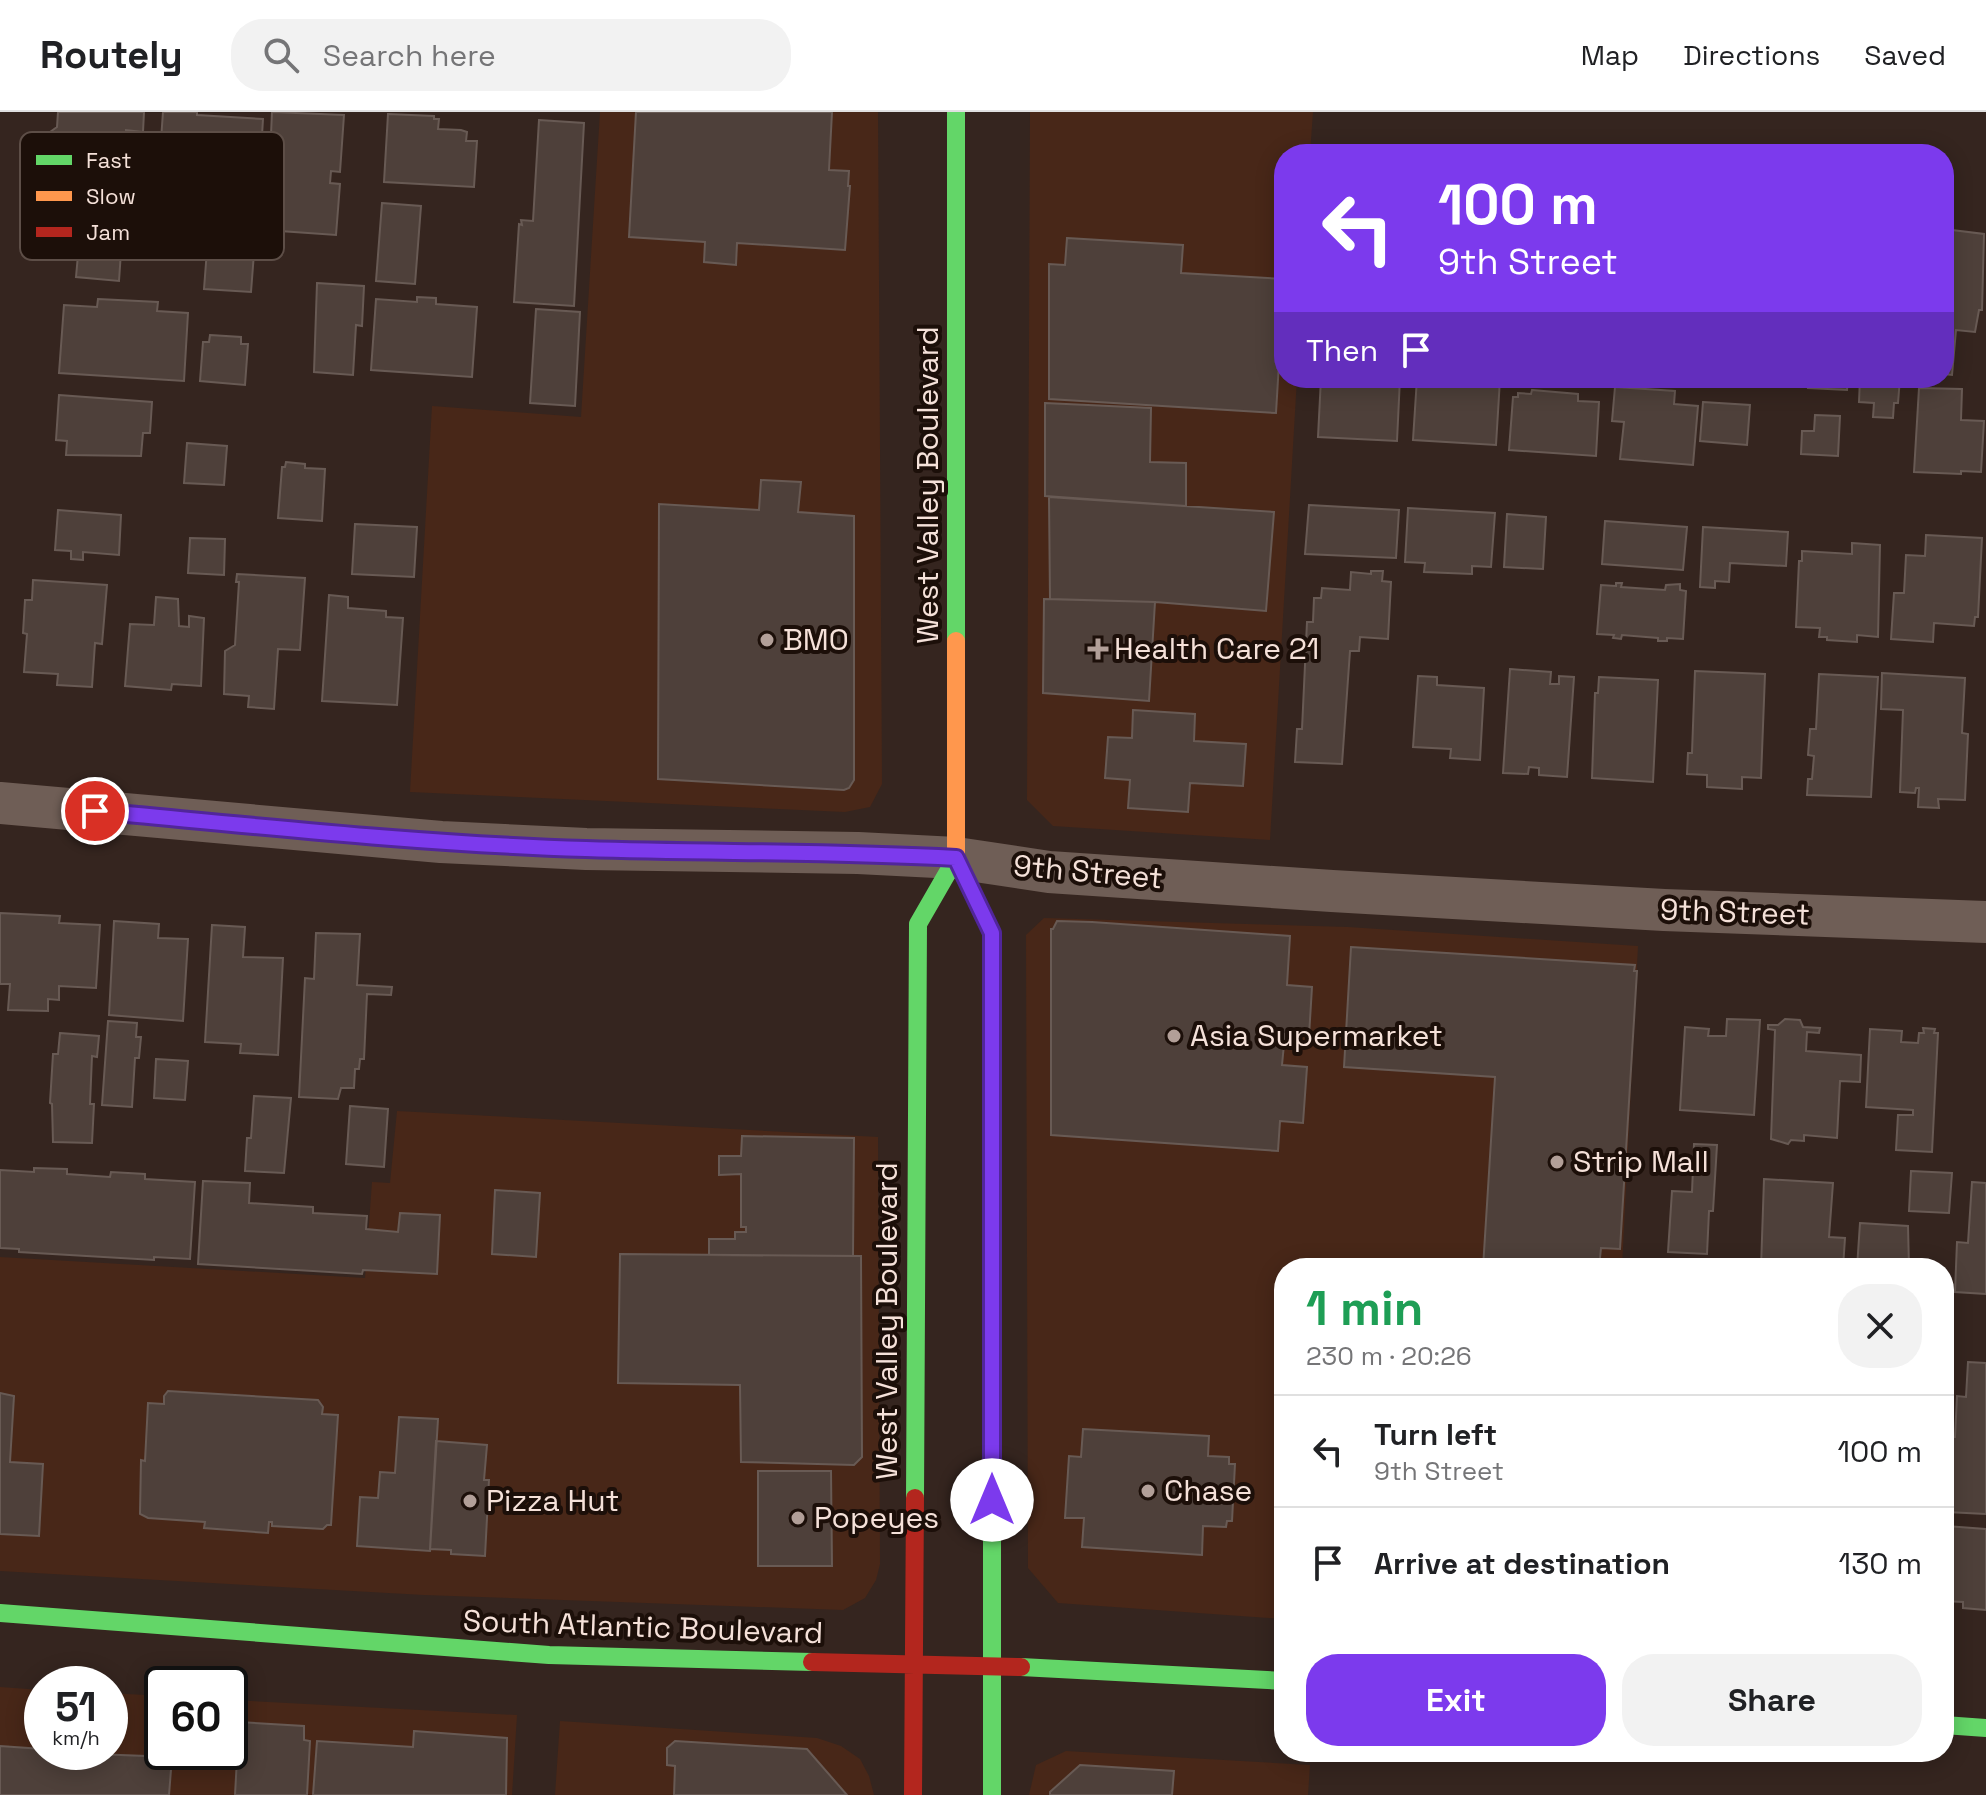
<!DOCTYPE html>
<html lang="en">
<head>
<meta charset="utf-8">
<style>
  :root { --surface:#fff; --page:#f2f2f2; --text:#202124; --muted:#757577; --line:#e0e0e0; --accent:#7c3aed }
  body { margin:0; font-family:"Space Grotesk",sans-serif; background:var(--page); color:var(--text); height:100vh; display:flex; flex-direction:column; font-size:30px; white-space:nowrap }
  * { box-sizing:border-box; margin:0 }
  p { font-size:26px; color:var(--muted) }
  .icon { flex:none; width:44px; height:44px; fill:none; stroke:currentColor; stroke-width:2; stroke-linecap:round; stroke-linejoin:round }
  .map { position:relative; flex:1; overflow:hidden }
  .drawer { position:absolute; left:1274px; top:1146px; width:680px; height:504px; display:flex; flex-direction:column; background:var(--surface); border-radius:32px; box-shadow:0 4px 20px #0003 }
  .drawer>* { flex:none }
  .banner { position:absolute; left:1274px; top:32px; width:680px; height:244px; border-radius:32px; box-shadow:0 4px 20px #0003; background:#7c3aed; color:#fff; overflow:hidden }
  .speed { position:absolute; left:24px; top:1554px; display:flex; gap:16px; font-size:40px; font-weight:700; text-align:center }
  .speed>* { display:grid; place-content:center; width:104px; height:104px; border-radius:50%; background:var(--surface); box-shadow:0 4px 20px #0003; line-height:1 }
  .speed small { font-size:20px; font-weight:400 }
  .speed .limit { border:4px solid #111; border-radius:12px; background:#fff; color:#111 }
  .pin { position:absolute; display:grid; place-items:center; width:68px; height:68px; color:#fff; margin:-34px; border:4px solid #fff; border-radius:50%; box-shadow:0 2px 8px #0007 }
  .me { position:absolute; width:88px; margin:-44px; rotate:0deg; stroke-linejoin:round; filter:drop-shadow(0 0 6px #0008) }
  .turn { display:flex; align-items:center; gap:28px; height:168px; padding:0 32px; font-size:36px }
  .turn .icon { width:104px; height:104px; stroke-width:2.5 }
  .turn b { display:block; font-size:56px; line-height:68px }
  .then { display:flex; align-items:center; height:76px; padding:0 32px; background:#0003; gap:16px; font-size:30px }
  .round { display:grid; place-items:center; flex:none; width:84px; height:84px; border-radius:32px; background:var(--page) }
  .headline { display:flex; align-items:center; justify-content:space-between; height:136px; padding:0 32px }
  h1 { font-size:48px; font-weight:600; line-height:60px; color:#1e9e55 }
  .action { display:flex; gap:16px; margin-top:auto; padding:16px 32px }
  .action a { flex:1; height:92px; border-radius:32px; background:var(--accent); color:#fff; font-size:32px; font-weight:600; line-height:92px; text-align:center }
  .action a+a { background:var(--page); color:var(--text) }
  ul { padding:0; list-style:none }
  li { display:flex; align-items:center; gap:24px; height:112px; padding:0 32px; border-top:2px solid var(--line) }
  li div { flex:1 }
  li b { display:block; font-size:30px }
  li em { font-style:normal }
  header { display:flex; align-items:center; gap:48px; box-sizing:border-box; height:112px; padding:0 40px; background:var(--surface); border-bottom:2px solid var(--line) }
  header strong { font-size:38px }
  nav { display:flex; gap:44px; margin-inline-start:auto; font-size:28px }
  .search { width:560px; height:72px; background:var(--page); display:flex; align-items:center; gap:20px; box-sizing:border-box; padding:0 28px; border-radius:32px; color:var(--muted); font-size:30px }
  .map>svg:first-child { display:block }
  .built { fill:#482718 }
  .building { fill:#4e403a; stroke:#685a54; stroke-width:2 }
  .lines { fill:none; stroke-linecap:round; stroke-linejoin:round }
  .street { stroke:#6f5e56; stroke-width:42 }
  .fast { stroke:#63d668; stroke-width:18 }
  .slow { stroke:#ff974d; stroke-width:18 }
  .jam { stroke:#b3261e; stroke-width:18 }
  .route-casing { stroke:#51269a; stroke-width:20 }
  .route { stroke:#7c3aed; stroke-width:14 }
  .poi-dot { fill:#b29f98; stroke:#1c0f09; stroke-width:3 }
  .labels { text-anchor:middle; stroke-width:8; stroke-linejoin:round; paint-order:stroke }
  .street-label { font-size:30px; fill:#f5e1d9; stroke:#1c0f09 }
  .poi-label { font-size:30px; fill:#f5e1d9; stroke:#1c0f09; text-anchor:start }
  .key { fill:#1c0f09; stroke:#5d4e47; stroke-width:2 }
  .key-label { font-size:22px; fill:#f5e1d9 }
</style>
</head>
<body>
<header>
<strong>Routely</strong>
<div class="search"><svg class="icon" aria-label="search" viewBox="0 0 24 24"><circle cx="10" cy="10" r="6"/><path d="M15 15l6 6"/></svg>Search here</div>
<nav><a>Map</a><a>Directions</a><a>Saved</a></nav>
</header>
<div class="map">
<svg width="1986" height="1683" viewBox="0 0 1986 1683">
  <rect width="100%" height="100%" fill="#35251f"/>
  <path class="built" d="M 600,0 L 878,0 L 882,672 L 870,695 L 845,700 L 410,680 L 432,294 L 581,305 Z
    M 1030,0 L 1313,0 L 1310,42 L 1284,42 L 1284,266 L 1297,266 L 1270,728 L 1053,714 L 1027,688 Z
    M 1044,806 L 1348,815 L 1638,834 L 1622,1156 L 1284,1156 L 1284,1507 L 1058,1491 L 1028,1456 L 1026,823 Z
    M 397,999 L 878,1025 L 880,1452 L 876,1468 L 865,1486 L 843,1498 L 424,1483 L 0,1459 L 0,1145 L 365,1166 L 372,1070 L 390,1071 Z
    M 0,1575 L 42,1578 L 42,1640 L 110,1640 L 110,1581 L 162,1584 L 162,1640 L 230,1640 L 230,1588 L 517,1603 L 512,1683 L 0,1683 Z
    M 560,1609 L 817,1626 L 841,1634 L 860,1647 L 869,1664 L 874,1683 L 555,1683 Z
    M 1066,1639 L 1310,1653 L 1308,1683 L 1029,1683 L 1036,1653 Z"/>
  <path class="building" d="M 58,0 L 144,0 L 143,20 L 126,18 L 120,111 L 52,106 L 53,80 L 46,72 L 50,20 L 57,15 Z
    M 163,0 L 197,0 L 197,3 L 263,7 L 261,40 L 240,39 L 237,84 L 234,84 L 233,90 L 212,89 L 212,84 L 198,83 L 197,100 L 164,98 L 165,70 L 158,70 Z
    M 272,0 L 344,3 L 340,60 L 331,59 L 330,71 L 340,72 L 336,123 L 266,118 L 267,86 L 273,87 L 276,45 L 270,45 Z
    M 636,0 L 832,0 L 829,58 L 849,59 L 848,74 L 850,74 L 845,138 L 737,131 L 736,153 L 704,150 L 705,130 L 629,125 Z
    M 388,2 L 434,4 L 434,7 L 439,7 L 438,17 L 461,18 L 467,20 L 466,29 L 477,29 L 474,75 L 384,70 Z
    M 539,8 L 584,11 L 574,194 L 514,190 L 519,112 L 522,113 L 521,108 L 533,109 Z
    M 1331,37 L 1415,42 L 1330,42 Z
    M 382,91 L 421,94 L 415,172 L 376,169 Z
    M 1944,117 L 1984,122 L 1982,198 L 1979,198 L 1975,220 L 1956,218 L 1952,263 L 1944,262 Z
    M 80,121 L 122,125 L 119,169 L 76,165 Z
    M 1067,126 L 1183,133 L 1181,161 L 1284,167 L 1276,301 L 1049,287 L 1049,152 L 1065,153 Z
    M 207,138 L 254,141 L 251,180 L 204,177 Z
    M 317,171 L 364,174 L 362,214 L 356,213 L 353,263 L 314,260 Z
    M 417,185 L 436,186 L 436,192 L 477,195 L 472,265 L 371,258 L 376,187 L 417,190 Z
    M 98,187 L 158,190 L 157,199 L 188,201 L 184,269 L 59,261 L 64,193 L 97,195 Z
    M 536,197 L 580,200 L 575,294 L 530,291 Z
    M 210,223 L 241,225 L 241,232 L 248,232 L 245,273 L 200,269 L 203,230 L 209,230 Z
    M 1321,266 L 1400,266 L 1397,329 L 1318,325 Z
    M 1417,266 L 1500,267 L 1496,333 L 1413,328 Z
    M 1613,266 L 1658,266 L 1657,275 L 1613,272 Z
    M 1809,266 L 1848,266 L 1847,278 L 1808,276 Z
    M 1860,266 L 1900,266 L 1898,291 L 1894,291 L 1893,306 L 1873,305 L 1874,291 L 1859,290 Z
    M 1615,275 L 1675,279 L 1674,292 L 1698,294 L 1693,353 L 1620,347 L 1624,310 L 1612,309 Z
    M 1919,276 L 1962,277 L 1961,308 L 1984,309 L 1981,360 L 1961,359 L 1961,362 L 1914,360 Z
    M 1532,278 L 1578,282 L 1578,289 L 1599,290 L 1596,344 L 1509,338 L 1513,285 L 1518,285 L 1518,281 L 1531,282 Z
    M 59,283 L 152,290 L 150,321 L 143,321 L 141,344 L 66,343 L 67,329 L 56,328 Z
    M 1703,290 L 1750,293 L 1747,333 L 1700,329 Z
    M 1045,291 L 1151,296 L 1150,350 L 1186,351 L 1186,394 L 1045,384 Z
    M 1815,303 L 1840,304 L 1838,344 L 1801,342 L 1802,319 L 1814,319 Z
    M 187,331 L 227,334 L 224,373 L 184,371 Z
    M 286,350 L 305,352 L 305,356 L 325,357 L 322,409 L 278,406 L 282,355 L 285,355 Z
    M 761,368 L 801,370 L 798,400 L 854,404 L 854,668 L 849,676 L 844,678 L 658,667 L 659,392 L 759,398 Z
    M 1049,385 L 1274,400 L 1266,499 L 1155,490 L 1050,487 Z
    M 1309,393 L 1399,398 L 1396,446 L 1305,442 Z
    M 1408,396 L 1495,401 L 1491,455 L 1472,454 L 1472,462 L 1424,460 L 1425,451 L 1405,450 Z
    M 58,398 L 121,403 L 119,443 L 83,440 L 83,448 L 71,447 L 71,439 L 55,438 Z
    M 1507,402 L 1546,405 L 1543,457 L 1504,455 Z
    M 1605,409 L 1687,415 L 1683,458 L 1602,452 Z
    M 355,412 L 417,415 L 414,465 L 352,462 Z
    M 1703,415 L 1788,420 L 1786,454 L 1730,451 L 1729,470 L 1715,469 L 1715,476 L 1700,475 Z
    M 1926,423 L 1982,426 L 1978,505 L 1975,505 L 1974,514 L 1934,511 L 1933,530 L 1891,527 L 1894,481 L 1904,481 L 1906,443 L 1925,444 Z
    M 190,426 L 225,427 L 224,463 L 188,461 Z
    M 1852,431 L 1880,433 L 1878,525 L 1857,523 L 1857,530 L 1827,528 L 1827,525 L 1819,525 L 1820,516 L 1796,515 L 1799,449 L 1802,449 L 1802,439 L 1852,442 Z
    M 1371,459 L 1383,459 L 1382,469 L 1391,470 L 1388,527 L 1360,525 L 1359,539 L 1350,539 L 1342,652 L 1295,650 L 1297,617 L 1302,617 L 1307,510 L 1313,510 L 1314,486 L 1321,486 L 1322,476 L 1350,478 L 1351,460 L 1371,462 Z
    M 237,462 L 305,466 L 300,538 L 278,537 L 274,597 L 248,595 L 249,584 L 224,582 L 225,539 L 235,533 L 239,470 L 236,470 Z
    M 33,468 L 107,473 L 102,532 L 95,531 L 92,575 L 57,573 L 58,562 L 24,560 L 27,522 L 23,521 L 25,488 L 32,488 Z
    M 1616,471 L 1622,471 L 1621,475 L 1665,478 L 1666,473 L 1680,472 L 1680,478 L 1686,479 L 1683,527 L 1667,526 L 1667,529 L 1658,529 L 1658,526 L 1622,523 L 1621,527 L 1613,526 L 1614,523 L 1597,522 L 1601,473 L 1616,474 Z
    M 329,483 L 348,485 L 348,496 L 386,499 L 386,505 L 403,506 L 397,593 L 322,589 Z
    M 156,485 L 178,487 L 179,514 L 189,515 L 189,504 L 204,506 L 201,574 L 172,572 L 171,578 L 125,574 L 130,512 L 154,513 Z
    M 1044,487 L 1155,490 L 1149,589 L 1043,581 Z
    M 1510,557 L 1551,560 L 1550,572 L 1559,572 L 1559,564 L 1574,565 L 1567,665 L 1539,663 L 1539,656 L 1529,655 L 1528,662 L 1503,661 Z
    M 1695,559 L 1765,562 L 1761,666 L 1742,665 L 1742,677 L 1707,675 L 1707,663 L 1687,662 L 1688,641 L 1692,641 Z
    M 1882,561 L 1965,566 L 1962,621 L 1968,622 L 1965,688 L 1938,687 L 1939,696 L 1918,695 L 1919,676 L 1916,676 L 1915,681 L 1900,680 L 1903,598 L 1881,597 Z
    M 1819,562 L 1878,565 L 1871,685 L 1807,683 L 1808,667 L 1812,667 L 1814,644 L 1808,643 L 1810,617 L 1816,617 Z
    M 1418,564 L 1437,565 L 1437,573 L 1484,576 L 1480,648 L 1450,646 L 1451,637 L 1413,635 Z
    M 1599,565 L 1658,568 L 1653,670 L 1592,666 L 1595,581 L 1598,581 Z
    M 1133,598 L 1195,602 L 1194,629 L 1246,632 L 1243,674 L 1190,671 L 1188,700 L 1128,696 L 1130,668 L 1105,666 L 1108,625 L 1132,626 Z
    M 0,801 L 60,804 L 59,811 L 100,813 L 96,876 L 59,874 L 59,888 L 48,887 L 48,899 L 8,898 L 10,872 L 0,872 Z
    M 114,809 L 159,812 L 158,826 L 188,827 L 183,909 L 109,903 Z
    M 1057,809 L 1092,810 L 1290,824 L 1287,873 L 1312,875 L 1309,924 L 1285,922 L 1282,953 L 1307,955 L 1303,1011 L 1280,1009 L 1278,1039 L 1051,1023 L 1051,817 L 1053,817 Z
    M 212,813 L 245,815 L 243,845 L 283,846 L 278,943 L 240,941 L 241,932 L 205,930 Z
    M 316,821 L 360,822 L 357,873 L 392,875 L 391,883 L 367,882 L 364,947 L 360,947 L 359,957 L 355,957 L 354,976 L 341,976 L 338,987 L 299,985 L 305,866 L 314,867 Z
    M 1351,835 L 1635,853 L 1634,859 L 1637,859 L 1620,1137 L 1601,1136 L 1599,1156 L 1483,1156 L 1495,965 L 1344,955 Z
    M 1727,907 L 1760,908 L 1754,1003 L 1680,998 L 1685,915 L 1709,917 L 1708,924 L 1726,924 Z
    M 1785,907 L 1800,908 L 1803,915 L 1820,916 L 1819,921 L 1807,920 L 1806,939 L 1861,943 L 1860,970 L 1840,969 L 1837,1026 L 1804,1023 L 1804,1029 L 1791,1028 L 1788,1032 L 1771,1027 L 1775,918 L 1768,917 L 1768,913 L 1778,913 Z
    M 108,909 L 137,911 L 136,925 L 141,925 L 139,946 L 135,946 L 132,995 L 102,993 Z
    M 1923,916 L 1935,917 L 1934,921 L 1938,921 L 1932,1040 L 1896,1038 L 1898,1003 L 1913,1003 L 1913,998 L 1866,995 L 1870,917 L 1902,919 L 1901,930 L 1918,931 L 1919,921 L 1924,921 Z
    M 60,921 L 99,924 L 97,945 L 92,944 L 90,992 L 94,992 L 92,1031 L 53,1030 L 52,992 L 50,991 L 53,942 L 58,942 Z
    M 156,947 L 188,949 L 185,988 L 154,986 Z
    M 254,984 L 291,986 L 284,1061 L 245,1059 L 247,1026 L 251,1026 Z
    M 350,994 L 388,997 L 384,1055 L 346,1052 Z
    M 742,1024 L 854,1026 L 853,1144 L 709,1143 L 709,1127 L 735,1127 L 735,1120 L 746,1120 L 746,1115 L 741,1115 L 741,1062 L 719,1063 L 719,1044 L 741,1044 Z
    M 1694,1032 L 1717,1033 L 1713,1099 L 1709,1099 L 1707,1142 L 1668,1140 L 1672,1079 L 1692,1080 Z
    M 34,1056 L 67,1057 L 67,1062 L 110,1065 L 111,1060 L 145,1062 L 145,1067 L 195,1070 L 190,1147 L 154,1145 L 154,1148 L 19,1140 L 19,1137 L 0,1136 L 0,1058 L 34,1060 Z
    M 1911,1059 L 1952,1061 L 1949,1101 L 1909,1099 Z
    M 1764,1067 L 1833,1071 L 1829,1125 L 1845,1126 L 1843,1156 L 1761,1156 Z
    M 203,1069 L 250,1071 L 249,1091 L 313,1095 L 313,1101 L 367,1104 L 366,1117 L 398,1120 L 400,1101 L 440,1103 L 437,1162 L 363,1158 L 362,1162 L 198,1152 Z
    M 1972,1070 L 1986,1071 L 1986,1182 L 1955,1180 L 1957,1130 L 1968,1131 Z
    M 495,1078 L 540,1081 L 536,1145 L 492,1142 Z
    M 1860,1111 L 1908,1114 L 1909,1156 L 1857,1156 Z
    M 620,1142 L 861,1144 L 862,1345 L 854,1353 L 741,1350 L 740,1273 L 618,1271 Z
    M 1968,1250 L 1986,1251 L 1986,1402 L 1947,1400 L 1948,1394 L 1945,1394 L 1951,1325 L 1955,1325 L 1957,1284 L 1966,1285 Z
    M 168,1279 L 318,1288 L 323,1295 L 322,1302 L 338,1303 L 331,1413 L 327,1413 L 323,1417 L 272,1414 L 272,1410 L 269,1410 L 268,1421 L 204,1416 L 205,1410 L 148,1406 L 140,1402 L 141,1348 L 145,1349 L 148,1291 L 164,1292 L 164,1284 Z
    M 0,1281 L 14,1284 L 10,1350 L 43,1352 L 39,1424 L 0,1422 Z
    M 399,1305 L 438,1307 L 430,1439 L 357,1434 L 360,1385 L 378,1386 L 380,1360 L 395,1361 Z
    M 1083,1317 L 1209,1324 L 1208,1344 L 1229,1345 L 1229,1352 L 1235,1352 L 1232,1409 L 1227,1409 L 1226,1415 L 1203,1414 L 1202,1443 L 1082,1435 L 1084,1406 L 1065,1406 L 1069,1344 L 1081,1345 Z
    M 436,1329 L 487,1333 L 484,1368 L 489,1368 L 485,1444 L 451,1442 L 451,1438 L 430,1437 Z
    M 758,1359 L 831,1359 L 832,1454 L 758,1454 Z
    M 1946,1414 L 1986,1417 L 1986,1498 L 1963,1496 L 1963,1490 L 1944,1489 L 1944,1418 Z
    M 239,1610 L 304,1614 L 304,1628 L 310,1629 L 307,1683 L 235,1683 Z
    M 414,1619 L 507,1626 L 506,1683 L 313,1683 L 317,1629 L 413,1635 Z
    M 675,1629 L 807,1637 L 847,1683 L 674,1683 L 675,1654 L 667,1653 L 667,1636 Z
    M 0,1634 L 42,1637 L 42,1640 L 172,1645 L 169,1683 L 0,1683 Z
    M 1080,1653 L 1174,1659 L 1172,1683 L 1050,1683 L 1050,1680 Z"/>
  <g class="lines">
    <path class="street" d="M 0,691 L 441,730 L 586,737 L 858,741 L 956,746 L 1049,760 L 1332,779 L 1664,798 L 1986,810"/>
    <path class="fast" d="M 956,0 L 956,529
      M 986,809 L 992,821 L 992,1683
      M 915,1386 L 918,812 L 956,746
      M 0,1501 L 549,1543 L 812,1550
      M 1021,1555 L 1284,1569
      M 1944,1613 L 1986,1616"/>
    <path class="slow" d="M 956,529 L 956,746 L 986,809"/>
    <path class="jam" d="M 812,1550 L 1021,1555
      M 913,1683 L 915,1386"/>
  </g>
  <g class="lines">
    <defs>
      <path id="route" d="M 95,699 C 258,714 422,732 586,737 C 709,741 833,739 956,746 L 992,821 L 992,1388"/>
    </defs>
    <use href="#route" class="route-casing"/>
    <use href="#route" class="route"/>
  </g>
  <g class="poi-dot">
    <circle cx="767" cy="528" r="8"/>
    <path d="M1094 525h8v8h8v8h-8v8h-8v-8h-8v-8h8z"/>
    <circle cx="1174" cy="924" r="8"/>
    <circle cx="1557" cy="1050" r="8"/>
    <circle cx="1148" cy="1379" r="8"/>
    <circle cx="470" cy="1389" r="8"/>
    <circle cx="798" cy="1406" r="8"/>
  </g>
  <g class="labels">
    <g class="street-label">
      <text transform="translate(928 373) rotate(-90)" y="10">West Valley Boulevard</text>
      <text transform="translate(1088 760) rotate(5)" y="10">9th Street</text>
      <text transform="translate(1735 800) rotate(2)" y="10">9th Street</text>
      <text transform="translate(887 1209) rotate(-90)" y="10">West Valley Boulevard</text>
      <text transform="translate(643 1515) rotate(2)" y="10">South Atlantic Boulevard</text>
    </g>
    <g class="poi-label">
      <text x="783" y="538">BMO</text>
      <text x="1114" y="547">Health Care 21</text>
      <text x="1190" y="934">Asia Supermarket</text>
      <text x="1573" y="1060">Strip Mall</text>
      <text x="1164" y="1389">Chase</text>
      <text x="486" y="1399">Pizza Hut</text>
      <text x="814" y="1416">Popeyes</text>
    </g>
  </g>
  <rect x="20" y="20" width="264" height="128" rx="12" class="key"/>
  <rect x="36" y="43" width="36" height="10" fill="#63d668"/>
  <rect x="36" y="79" width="36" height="10" fill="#ff974d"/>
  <rect x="36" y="115" width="36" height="10" fill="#b3261e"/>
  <g class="key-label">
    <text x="86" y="56">Fast</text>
    <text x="86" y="92">Slow</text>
    <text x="86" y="128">Jam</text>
  </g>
</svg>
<div class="speed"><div>51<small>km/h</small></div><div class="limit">60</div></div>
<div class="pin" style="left:95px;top:699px;background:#d93025"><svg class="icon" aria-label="arrive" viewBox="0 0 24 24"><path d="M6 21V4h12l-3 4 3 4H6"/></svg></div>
<svg class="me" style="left:992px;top:1388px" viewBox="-20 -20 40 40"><circle r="19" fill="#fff"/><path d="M0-13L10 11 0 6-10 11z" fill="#7c3aed"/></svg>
<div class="banner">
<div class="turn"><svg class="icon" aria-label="left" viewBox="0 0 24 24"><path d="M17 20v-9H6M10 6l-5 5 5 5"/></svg><div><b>100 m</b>9th Street</div></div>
<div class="then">Then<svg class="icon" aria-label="arrive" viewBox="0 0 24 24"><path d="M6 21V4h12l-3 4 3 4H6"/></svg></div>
</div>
<section class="drawer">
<div class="headline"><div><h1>1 min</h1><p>230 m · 20:26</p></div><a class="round"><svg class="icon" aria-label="close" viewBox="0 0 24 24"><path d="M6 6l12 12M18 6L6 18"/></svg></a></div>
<ul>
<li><svg class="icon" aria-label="left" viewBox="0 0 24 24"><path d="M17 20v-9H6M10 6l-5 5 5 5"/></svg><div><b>Turn left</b><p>9th Street</p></div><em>100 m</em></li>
<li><svg class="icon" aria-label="arrive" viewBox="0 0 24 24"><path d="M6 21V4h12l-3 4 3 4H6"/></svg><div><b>Arrive at destination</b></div><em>130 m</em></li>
</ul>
<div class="action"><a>Exit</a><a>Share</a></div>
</section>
</div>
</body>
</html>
